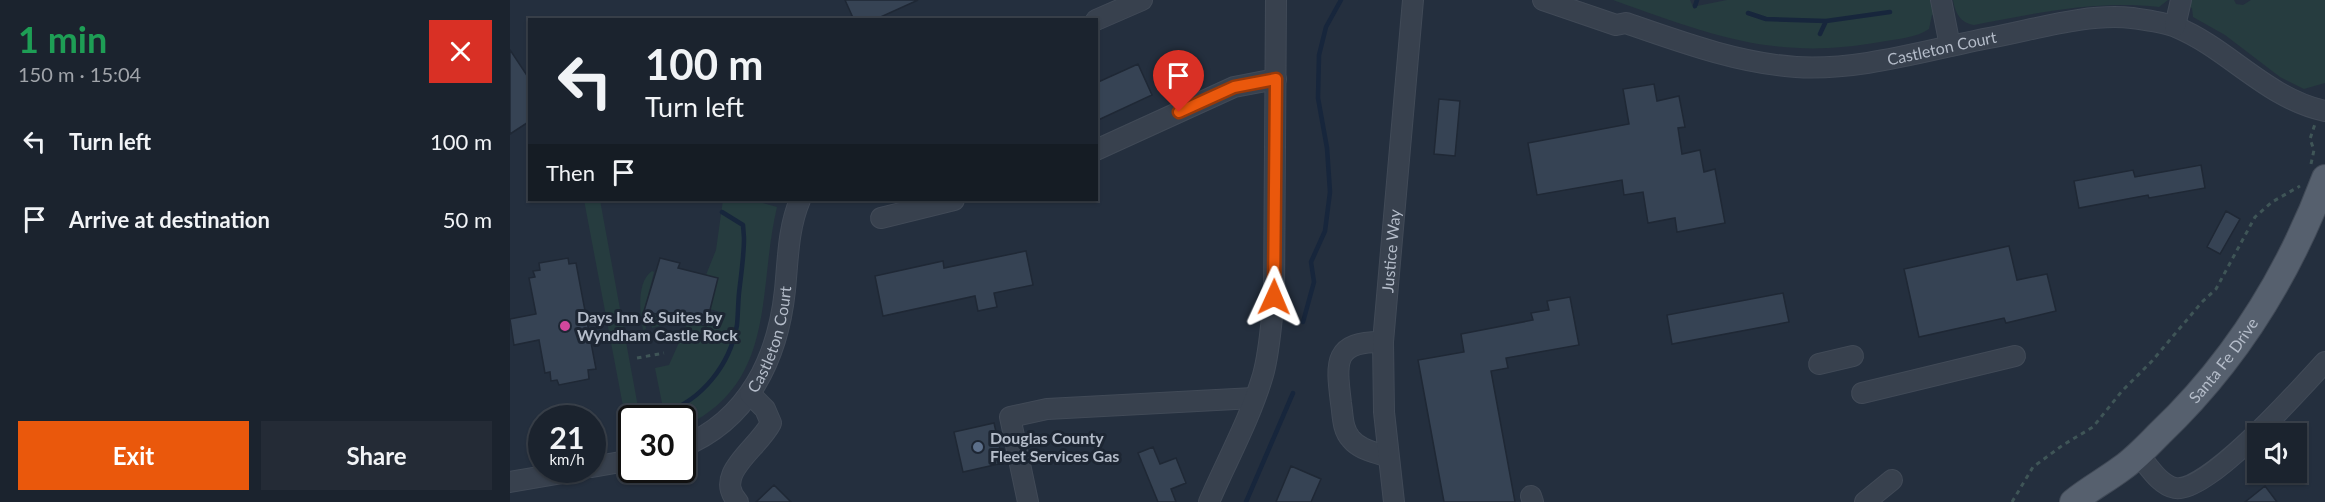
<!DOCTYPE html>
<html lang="en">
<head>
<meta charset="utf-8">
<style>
  :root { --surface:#1b232e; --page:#242b36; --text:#f1f3f6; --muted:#a0a4aa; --line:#39404a; --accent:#ea580c }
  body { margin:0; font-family:Lato,sans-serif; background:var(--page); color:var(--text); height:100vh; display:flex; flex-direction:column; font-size:22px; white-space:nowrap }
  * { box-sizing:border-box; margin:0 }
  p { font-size:20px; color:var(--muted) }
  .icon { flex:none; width:33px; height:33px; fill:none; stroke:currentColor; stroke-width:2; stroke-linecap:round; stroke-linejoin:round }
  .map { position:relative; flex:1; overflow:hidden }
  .details { display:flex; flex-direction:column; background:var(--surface); width:510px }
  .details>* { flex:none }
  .top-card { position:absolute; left:18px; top:18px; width:570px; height:183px; border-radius:0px; box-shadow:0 2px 4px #0004,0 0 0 2px var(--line); background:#1b232e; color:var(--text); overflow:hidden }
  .buttons { position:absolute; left:1737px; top:423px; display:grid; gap:12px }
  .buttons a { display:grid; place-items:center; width:60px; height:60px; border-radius:0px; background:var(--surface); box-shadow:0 2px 4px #0004,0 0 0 2px var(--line); font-size:30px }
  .speed { position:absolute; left:18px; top:405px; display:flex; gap:12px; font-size:30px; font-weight:700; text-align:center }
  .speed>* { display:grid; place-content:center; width:78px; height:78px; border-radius:50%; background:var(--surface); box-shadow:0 2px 4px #0004,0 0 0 2px var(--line); line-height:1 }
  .speed small { font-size:15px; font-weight:400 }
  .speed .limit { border:3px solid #111; border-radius:9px; background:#fff; color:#111 }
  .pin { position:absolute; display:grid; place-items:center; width:51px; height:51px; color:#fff; margin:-62px -26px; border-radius:50% 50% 50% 0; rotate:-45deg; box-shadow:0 0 6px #0007 }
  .pin .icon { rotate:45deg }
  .me { position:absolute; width:66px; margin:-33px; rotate:1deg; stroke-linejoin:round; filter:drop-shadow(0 0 4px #0008) }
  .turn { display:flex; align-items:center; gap:21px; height:126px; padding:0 18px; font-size:27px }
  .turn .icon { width:78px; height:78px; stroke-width:2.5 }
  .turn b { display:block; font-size:42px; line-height:51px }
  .then { display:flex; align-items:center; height:57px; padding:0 18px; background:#0003; gap:12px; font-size:22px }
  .round { display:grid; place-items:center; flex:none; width:63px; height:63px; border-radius:0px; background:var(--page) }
  .head { display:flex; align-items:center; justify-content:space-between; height:102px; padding:0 18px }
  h1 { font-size:36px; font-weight:700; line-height:45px; color:#1e9e55 }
  .action { display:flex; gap:12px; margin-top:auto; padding:12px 18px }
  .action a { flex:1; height:69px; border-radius:0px; background:var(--accent); color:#fff; font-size:24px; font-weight:700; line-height:69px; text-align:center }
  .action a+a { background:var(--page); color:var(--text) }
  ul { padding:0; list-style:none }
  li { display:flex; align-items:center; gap:18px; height:78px; padding:0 18px }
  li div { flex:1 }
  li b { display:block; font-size:22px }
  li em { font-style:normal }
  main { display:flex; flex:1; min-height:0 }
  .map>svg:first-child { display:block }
  .green { fill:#263c3f }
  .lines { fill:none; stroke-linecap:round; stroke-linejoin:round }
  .stream { stroke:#17263c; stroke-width:4.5 }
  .building { fill:#364354; stroke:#1f2835; stroke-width:1.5 }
  .minor-casing { stroke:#414a57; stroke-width:22 }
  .major-casing { stroke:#414a57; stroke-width:28 }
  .path { stroke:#3f5557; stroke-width:3; stroke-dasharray:4.5 4.5; stroke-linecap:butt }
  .minor { stroke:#38414e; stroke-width:20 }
  .major { stroke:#56606e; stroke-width:26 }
  .route-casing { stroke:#983908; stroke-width:15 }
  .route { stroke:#ea580c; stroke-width:10 }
  .hotel-dot { fill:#d1479c; stroke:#1d2633; stroke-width:2 }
  .service-dot { fill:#5c6f8a; stroke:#1d2633; stroke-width:2 }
  .labels { text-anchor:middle; stroke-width:6; stroke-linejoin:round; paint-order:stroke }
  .street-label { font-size:16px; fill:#b4bcc9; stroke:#1d2633 }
  .poi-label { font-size:16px; font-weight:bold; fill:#b4bcc9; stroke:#1d2633; text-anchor:start }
</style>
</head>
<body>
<main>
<section class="details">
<div class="head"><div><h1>1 min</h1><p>150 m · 15:04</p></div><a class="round" style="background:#d93025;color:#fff"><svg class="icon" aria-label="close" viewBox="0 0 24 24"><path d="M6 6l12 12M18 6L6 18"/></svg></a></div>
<ul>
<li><svg class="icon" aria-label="left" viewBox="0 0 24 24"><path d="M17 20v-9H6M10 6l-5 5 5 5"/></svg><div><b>Turn left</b></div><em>100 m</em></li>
<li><svg class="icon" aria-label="arrive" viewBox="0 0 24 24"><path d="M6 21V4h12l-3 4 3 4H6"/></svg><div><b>Arrive at destination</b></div><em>50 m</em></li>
</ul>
<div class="action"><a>Exit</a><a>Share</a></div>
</section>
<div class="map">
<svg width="1815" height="502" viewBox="0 0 1815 502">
  <rect width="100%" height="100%" fill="#242f3e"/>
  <path class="green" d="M 1103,0 L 1180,0 L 1184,9 L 1187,6 L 1217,0 L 1423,0 L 1425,14 L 1422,15 L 1419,29 C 1406,38 1386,39 1370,42 C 1265,61 1201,35 1103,0 Z
    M 1443,0 L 1658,0 L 1649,7 C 1586,0 1526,13 1464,25 C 1450,23 1445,12 1443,0 Z
    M 1679,0 L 1724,0 L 1726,4 L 1733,5 L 1741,0 L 1815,0 L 1815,83 L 1794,89 L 1770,77 L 1715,35 L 1683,17 L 1682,8 L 1678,6 Z
    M 74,200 L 90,200 L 130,418 L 122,418 L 120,443 Z
    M 213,200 L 242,200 L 267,207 C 247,290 268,383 173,427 L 172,418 L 155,418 L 145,368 L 159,365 L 178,322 L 196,326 L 199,317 L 217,314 L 200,309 L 208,278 L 196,275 L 206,250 Z
    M 142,271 L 144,272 L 134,311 L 172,320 L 142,328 L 140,317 L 135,318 L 136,329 L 133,330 C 130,314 126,282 142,271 Z"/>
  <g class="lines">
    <path class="stream" d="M 1185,6 L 1187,0
      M 1238,13 L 1256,19 L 1316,21
      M 1310,34 L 1316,21 L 1380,12
      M 793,322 L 804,282 L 801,262 L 815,231 L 820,192 L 817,148 L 808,98 L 809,55 L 816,27 L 831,0
      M 154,413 C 192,400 220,365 227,325 C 228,315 228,304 229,293 C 231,275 234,256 234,238 L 233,225 L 212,212
      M 736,502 L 783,393"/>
  </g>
  <path class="building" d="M 335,0 L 408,0 L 364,20 L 344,20 Z
    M 0,50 L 20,80 L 20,121 L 0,134 Z
    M 628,64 L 642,95 L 586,121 L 586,83 Z
    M 1144,84 L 1147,101 L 1169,96 L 1175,127 L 1168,128 L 1172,154 L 1190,150 L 1194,172 L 1205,169 L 1215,223 L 1167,232 L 1165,218 L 1138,223 L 1133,192 L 1114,195 L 1112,180 L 1027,195 L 1018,143 L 1119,124 L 1113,89 Z
    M 929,99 L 950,101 L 945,156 L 924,154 Z
    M 1691,165 L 1695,188 L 1639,198 L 1638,195 L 1569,208 L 1564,181 L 1623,170 L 1625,177 Z
    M 1716,211 L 1730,219 L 1710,254 L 1697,247 Z
    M 1499,246 L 1507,280 L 1537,274 L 1546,311 L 1496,323 L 1494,318 L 1409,337 L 1394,269 Z
    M 516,251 L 523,285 L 484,293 L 487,307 L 468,311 L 465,296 L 373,316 L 365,276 L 433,261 L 434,268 Z
    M 58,258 L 59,264 L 66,263 L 86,369 L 78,370 L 79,379 L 49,385 L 47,380 L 41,381 L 40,372 L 35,373 L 29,340 L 4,345 L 0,319 L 26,314 L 19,278 L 25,277 L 23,271 L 30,270 L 29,263 Z
    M 150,258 L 170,263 L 168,268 L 208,278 L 196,326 L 134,311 Z
    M 1273,293 L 1279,322 L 1162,344 L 1157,315 Z
    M 1060,297 L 1069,345 L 996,358 L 998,368 L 981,371 L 1005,502 L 934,502 L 908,360 L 954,352 L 951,334 L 1023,320 L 1021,313 L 1039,310 L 1037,301 Z
    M 484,423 L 493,463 L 453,472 L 444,432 Z
    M 643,447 L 650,464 L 666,458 L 676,483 L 661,489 L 666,502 L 648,502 L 628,453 Z
    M 781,466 L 811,479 L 801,502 L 766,502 Z
    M 264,485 L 281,502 L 246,502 Z
    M 1755,486 L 1767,502 L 1735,502 Z"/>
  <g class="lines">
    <defs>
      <g id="minor">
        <path id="s1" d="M 1033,0 L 1106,25 L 1116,23 C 1171,42 1228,63 1286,67 C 1350,71 1416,50 1479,38 C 1524,30 1575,13 1622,18 C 1636,20 1653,22 1666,27 C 1719,49 1756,98 1815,111"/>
        <path d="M 1431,0 L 1440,46"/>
        <path d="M 586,20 L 632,0"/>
        <path d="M 1665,26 L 1671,0"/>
        <path d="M 586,150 L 724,87 L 766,79"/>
        <path d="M 371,218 L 444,200"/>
        <path d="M 873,342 C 823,341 826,362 831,403 C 833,415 832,429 841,439 C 850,450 865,452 878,457"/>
        <path d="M 1309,364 L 1343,356"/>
        <path d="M 1352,393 L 1505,356"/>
        <path id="s2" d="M 172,447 C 239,420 268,357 275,290 C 278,260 278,228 290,200"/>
        <path d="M 1628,454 C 1638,465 1649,485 1665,488 C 1697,494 1792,387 1815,362"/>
        <path d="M 82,467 L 122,460"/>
        <path d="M 0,482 L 70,470"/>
        <path d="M 1021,496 L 1023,502"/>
        <path d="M 228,502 C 202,474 248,449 261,423 L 255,409 L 240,394"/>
        <path d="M 518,502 L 500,417 L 537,409 L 744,398"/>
        <path d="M 699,502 C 717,460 740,419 753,375 C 760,350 761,323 764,297 L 766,0"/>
        <path id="s3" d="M 884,502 L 874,412 L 873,342 L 903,0"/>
        <path d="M 1355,502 L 1382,480"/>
      </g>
      <g id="major">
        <path id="s4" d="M 1563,502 C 1579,489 1596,480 1612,468 C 1625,459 1638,445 1649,434 C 1724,363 1779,274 1815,178"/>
      </g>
    </defs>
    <use href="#minor" class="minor-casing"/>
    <use href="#major" class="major-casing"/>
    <path class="path" d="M 1801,164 L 1804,150 L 1800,139 L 1805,124
      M 127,358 L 154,353
      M 1502,502 L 1523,467 L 1553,445 L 1583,427 L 1612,391 L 1642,361 L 1692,302 L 1706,289 L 1745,217 L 1762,202 L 1790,186"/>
    <use href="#minor" class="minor"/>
    <use href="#major" class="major"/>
  </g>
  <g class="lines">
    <defs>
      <path id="route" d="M 669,112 L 724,87 L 766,79 L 764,297"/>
    </defs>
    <use href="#route" class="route-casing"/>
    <use href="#route" class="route"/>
  </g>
  <circle class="hotel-dot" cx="55" cy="326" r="6"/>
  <circle class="service-dot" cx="468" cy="447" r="6"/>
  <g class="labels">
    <g class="street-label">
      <text dy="6" stroke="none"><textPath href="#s1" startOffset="411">Castleton Court</textPath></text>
      <text dy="6" stroke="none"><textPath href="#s3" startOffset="252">Justice Way</textPath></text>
      <text dy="6" stroke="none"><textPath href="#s2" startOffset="146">Castleton Court</textPath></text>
      <text dy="6" stroke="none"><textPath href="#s4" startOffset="208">Santa Fe Drive</textPath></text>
    </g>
    <g class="poi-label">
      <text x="67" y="323">Days Inn &amp; Suites by<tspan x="67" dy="18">Wyndham Castle Rock</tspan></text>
      <text x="480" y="444">Douglas County<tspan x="480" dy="18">Fleet Services Gas</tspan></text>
    </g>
  </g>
</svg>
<div class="buttons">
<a><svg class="icon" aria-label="sound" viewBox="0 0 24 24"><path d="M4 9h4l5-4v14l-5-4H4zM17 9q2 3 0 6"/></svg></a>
</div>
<div class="speed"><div>21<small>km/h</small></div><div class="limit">30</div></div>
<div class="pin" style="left:669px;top:112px;background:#d93025"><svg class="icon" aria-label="arrive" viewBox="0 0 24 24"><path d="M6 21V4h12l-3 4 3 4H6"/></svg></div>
<svg class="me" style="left:764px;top:297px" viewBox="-20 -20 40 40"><path d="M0-17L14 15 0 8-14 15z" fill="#ea580c" stroke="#fff" stroke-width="4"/></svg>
<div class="top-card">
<div class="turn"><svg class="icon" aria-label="left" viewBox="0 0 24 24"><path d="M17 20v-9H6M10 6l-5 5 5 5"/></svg><div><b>100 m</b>Turn left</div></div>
<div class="then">Then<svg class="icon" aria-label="arrive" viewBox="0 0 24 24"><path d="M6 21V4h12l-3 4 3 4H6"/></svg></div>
</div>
</div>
</main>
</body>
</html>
